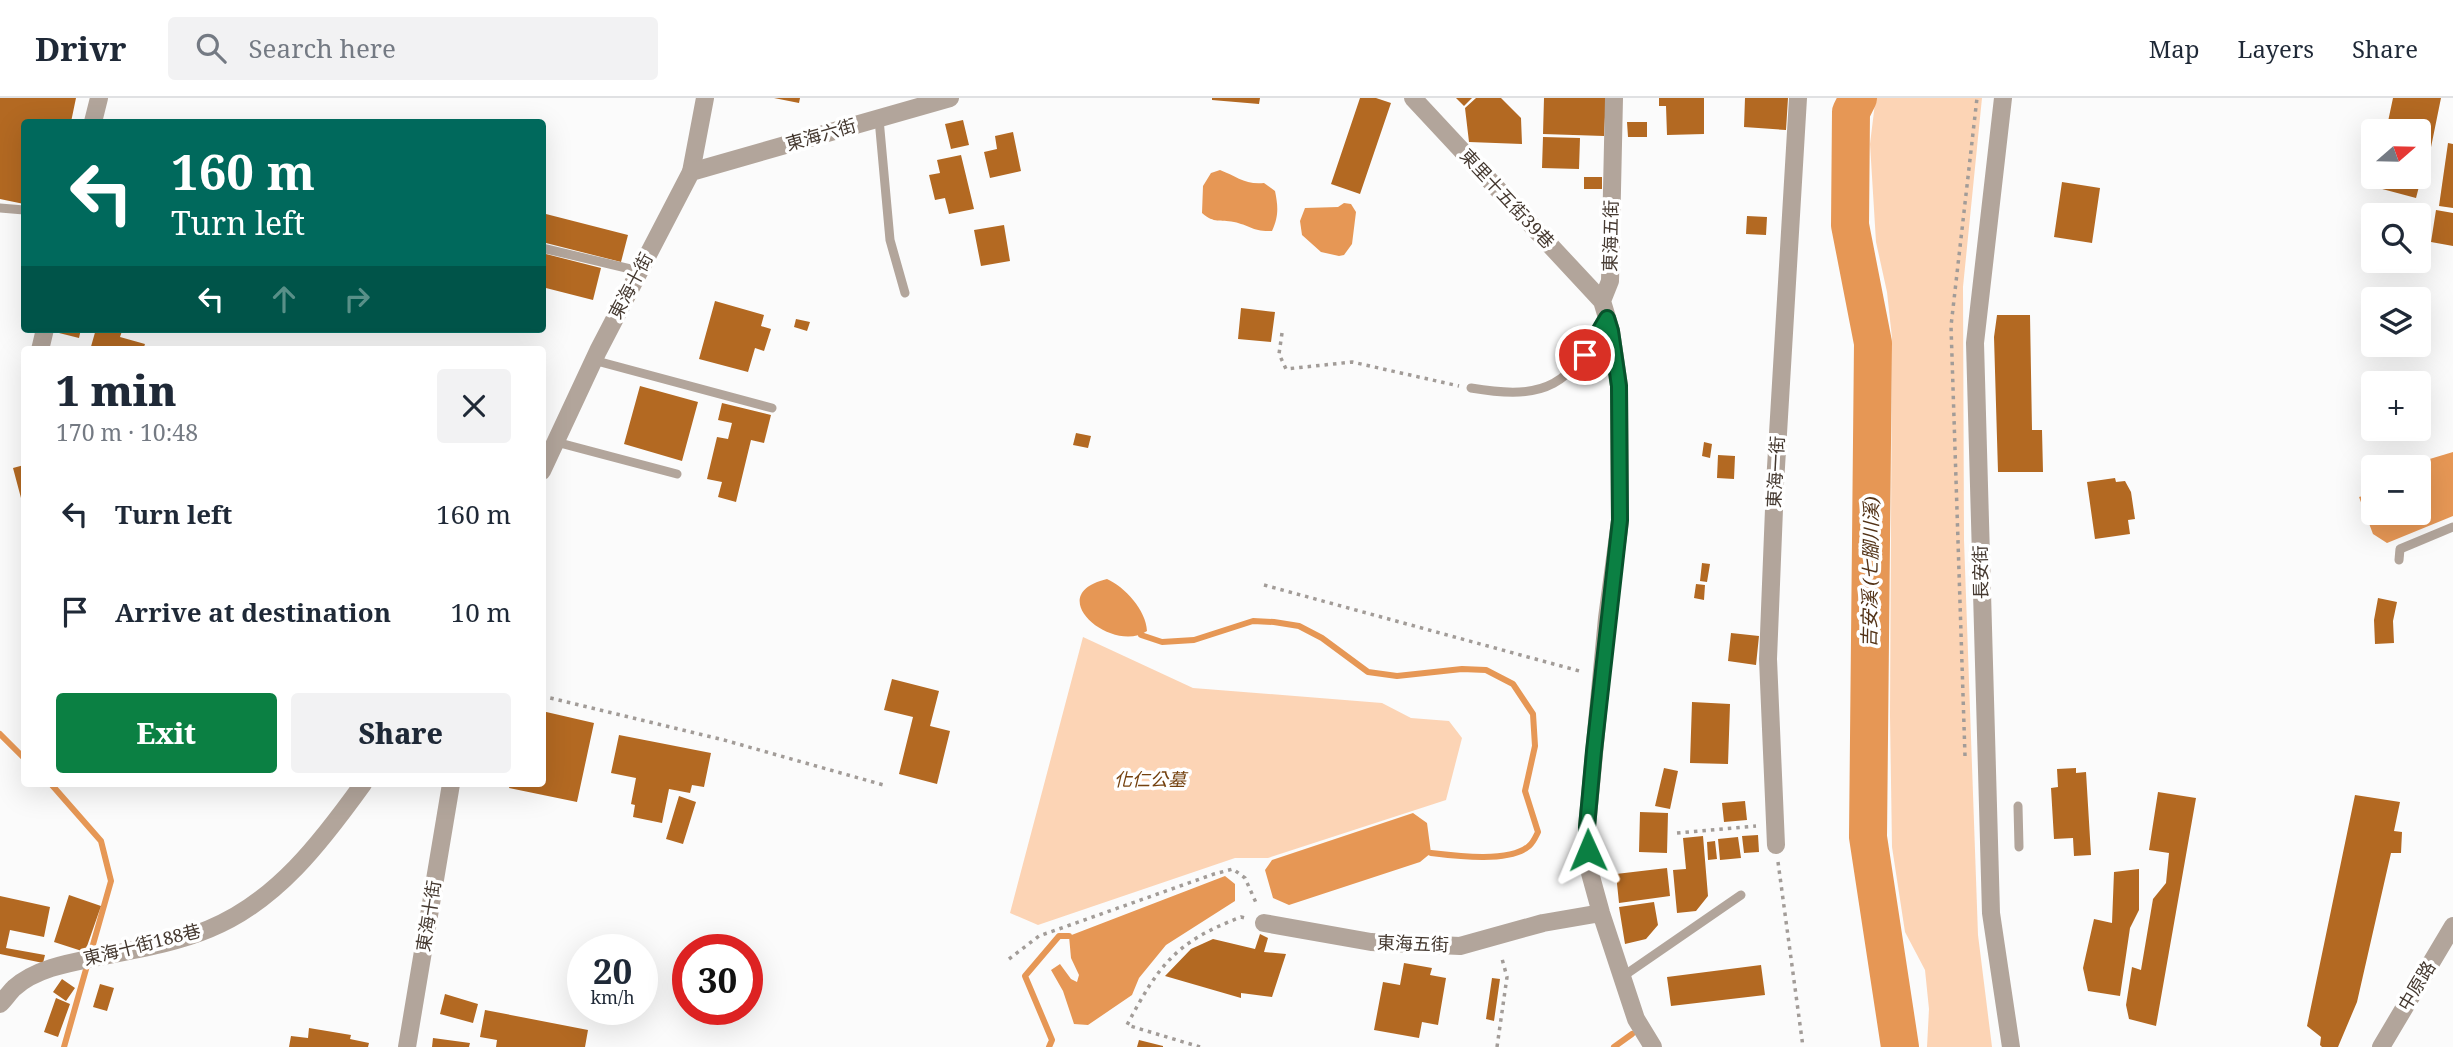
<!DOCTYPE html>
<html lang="en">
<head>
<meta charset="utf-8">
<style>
  :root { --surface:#fff; --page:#f2f2f3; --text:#1f2937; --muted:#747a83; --line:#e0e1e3; --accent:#0b8043 }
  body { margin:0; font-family:"Noto Serif","Noto Sans TC",serif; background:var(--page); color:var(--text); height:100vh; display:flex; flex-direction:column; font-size:26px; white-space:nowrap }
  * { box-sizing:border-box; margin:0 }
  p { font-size:23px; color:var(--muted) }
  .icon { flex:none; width:38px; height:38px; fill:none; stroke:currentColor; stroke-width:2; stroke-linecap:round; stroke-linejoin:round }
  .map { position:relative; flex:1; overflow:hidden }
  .details { position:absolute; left:21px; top:248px; width:525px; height:441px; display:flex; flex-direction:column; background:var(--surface); border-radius:7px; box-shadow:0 7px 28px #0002 }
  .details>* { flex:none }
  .banner { position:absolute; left:21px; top:21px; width:525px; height:214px; border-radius:7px; box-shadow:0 7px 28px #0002; background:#00695c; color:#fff; overflow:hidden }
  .needle { width:46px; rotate:70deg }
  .tools { position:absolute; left:2361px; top:21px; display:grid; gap:14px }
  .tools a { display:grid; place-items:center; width:70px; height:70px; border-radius:7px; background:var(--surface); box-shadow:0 7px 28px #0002; font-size:35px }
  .speed { position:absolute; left:567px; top:836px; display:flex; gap:14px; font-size:35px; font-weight:700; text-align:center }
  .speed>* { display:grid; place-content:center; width:91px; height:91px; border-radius:50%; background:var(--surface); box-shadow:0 7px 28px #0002; line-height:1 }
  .speed small { font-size:18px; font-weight:400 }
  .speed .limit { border:10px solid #d22; background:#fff; color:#111 }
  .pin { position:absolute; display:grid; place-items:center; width:60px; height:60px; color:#fff; margin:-30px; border:4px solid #fff; border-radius:50%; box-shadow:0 2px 7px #0007 }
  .me { position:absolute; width:77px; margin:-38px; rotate:359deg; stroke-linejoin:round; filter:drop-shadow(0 0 5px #0008) }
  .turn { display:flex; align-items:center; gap:24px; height:147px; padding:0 35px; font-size:32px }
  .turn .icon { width:91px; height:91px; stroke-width:2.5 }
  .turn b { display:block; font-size:49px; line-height:60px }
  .lanes { display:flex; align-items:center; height:66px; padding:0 35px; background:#0003; justify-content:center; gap:35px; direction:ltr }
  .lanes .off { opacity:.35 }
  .round { display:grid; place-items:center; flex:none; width:74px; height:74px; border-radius:7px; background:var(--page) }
  .summary { display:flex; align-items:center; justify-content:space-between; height:119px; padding:0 35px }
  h1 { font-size:42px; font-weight:800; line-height:52px }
  .action { display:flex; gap:14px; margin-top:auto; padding:14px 35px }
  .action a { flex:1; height:80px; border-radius:7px; background:var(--accent); color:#fff; font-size:28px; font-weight:800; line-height:80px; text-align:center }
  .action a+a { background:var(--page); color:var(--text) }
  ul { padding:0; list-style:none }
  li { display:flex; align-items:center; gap:21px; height:98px; padding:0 35px }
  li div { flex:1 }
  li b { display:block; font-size:26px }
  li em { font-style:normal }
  header { display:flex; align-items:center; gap:42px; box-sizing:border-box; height:98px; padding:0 35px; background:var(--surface); border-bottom:2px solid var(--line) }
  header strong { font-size:33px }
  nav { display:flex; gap:38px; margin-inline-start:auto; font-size:24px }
  .search { width:490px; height:63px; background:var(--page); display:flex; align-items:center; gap:18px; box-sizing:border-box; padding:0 24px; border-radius:7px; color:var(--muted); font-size:26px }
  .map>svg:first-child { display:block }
  .green { fill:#fcd4b5 }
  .water { fill:#e69755 }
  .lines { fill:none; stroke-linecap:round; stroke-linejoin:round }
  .stream { stroke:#e69755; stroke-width:6 }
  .river { stroke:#e69755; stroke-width:38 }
  .building { fill:#b36922 }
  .path { stroke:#a29c98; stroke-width:3.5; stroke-dasharray:3.5 5; stroke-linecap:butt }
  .service { stroke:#b2a59b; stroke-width:9 }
  .minor { stroke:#b2a59b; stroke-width:18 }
  .tertiary { stroke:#b2a59b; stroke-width:18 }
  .route-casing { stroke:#07532c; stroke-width:18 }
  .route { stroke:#0b8043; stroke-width:12 }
  .labels { text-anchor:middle; stroke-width:7; stroke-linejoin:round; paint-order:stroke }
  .street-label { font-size:18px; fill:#453930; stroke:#fff }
  .park-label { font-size:18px; font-style:italic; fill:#74410e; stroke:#fff }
  .water-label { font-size:19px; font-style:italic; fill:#533317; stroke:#fff }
</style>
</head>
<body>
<header>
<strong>Drivr</strong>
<div class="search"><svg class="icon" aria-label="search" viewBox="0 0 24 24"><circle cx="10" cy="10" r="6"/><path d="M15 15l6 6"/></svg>Search here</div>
<nav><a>Map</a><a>Layers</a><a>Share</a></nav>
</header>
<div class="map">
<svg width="2453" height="949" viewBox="0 0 2453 949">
  <rect width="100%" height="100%" fill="#fbfbfb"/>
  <path class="green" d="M 1877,0 L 1982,0 L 1963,189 L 1964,442 L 1978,837 L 1992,949 L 1927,949 L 1929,911 L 1925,872 L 1905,834 L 1892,749 L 1890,618 L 1892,240 L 1887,194 L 1876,144 L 1870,46 L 1875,5 Z
    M 1083,539 L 1193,590 L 1382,605 L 1411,620 L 1449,623 L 1462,640 L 1446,702 L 1268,760 L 1235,760 L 1038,827 L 1010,815 Z"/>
  <path class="water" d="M 1220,72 C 1236,78 1245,87 1264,85 L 1275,93 C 1278,108 1279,118 1272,133 C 1253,134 1249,127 1234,124 C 1219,121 1215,126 1202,115 L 1203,88 L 1211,75 Z
    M 1344,105 L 1351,106 L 1356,114 L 1352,146 L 1344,157 L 1339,158 L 1321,154 L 1302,137 L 1300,123 L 1305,110 L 1338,109 Z
    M 2453,354 L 2453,418 L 2387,445 L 2373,436 L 2359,399 L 2373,395 L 2373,415 L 2418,415 L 2418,369 L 2403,369 Z
    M 1107,481 C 1125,489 1146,512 1147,533 C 1113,557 1040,497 1107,481 Z
    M 1413,715 L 1427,725 L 1431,755 L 1420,764 L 1289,807 L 1273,800 L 1265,772 L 1272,762 Z
    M 1225,778 L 1235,786 L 1235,803 L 1166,847 L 1139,880 L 1132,897 L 1088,927 L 1074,926 L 1063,893 L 1051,872 L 1060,866 L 1071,881 L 1077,884 L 1079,877 L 1071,860 L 1069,838 Z"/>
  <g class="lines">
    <path class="stream" d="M 1141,537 L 1162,544 L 1194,542 L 1253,523 L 1274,524 L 1299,528 L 1322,540 L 1368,574 L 1397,578 L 1462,571 L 1486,572 L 1513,586 L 1533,616 L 1535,648 L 1525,693 L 1538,734 C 1536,738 1533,745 1529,748 C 1509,765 1456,758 1431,755
      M 0,636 L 24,660
      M 51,686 L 101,743 L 111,783 L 64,949
      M 1049,949 L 1052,942 L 1025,878 L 1059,838 L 1069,838
      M 1614,949 L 1632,936"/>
    <path class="river" d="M 1858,0 L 1851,14 L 1850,127 L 1873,245 L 1868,739 L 1900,949"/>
  </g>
  <path class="building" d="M 0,0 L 76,0 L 71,24 L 24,24 L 24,106 L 0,101 Z
    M 774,0 L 800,0 L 799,5 Z
    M 1212,0 L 1260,0 L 1259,6 L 1212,2 Z
    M 1360,0 L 1376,0 L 1391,5 L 1360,96 L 1331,86 Z
    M 1456,0 L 1472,0 L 1464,8 Z
    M 1476,0 L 1501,0 L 1521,20 L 1522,46 L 1469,44 L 1465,10 Z
    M 1544,0 L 1606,0 L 1604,38 L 1543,36 Z
    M 1659,0 L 1704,0 L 1704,36 L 1667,37 L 1666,8 L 1659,8 Z
    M 1745,0 L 1788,0 L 1786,32 L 1744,29 Z
    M 2393,0 L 2441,0 L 2429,59 L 2418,57 L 2418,33 L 2386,33 Z
    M 963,22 L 969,47 L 951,51 L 945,26 Z
    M 1627,24 L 1647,24 L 1647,39 L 1628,39 Z
    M 1013,34 L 1021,73 L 990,80 L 984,54 L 997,51 L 995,38 Z
    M 1543,39 L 1580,40 L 1579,71 L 1542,70 Z
    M 2448,45 L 2453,46 L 2453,110 L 2439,108 Z
    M 961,57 L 974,111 L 949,116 L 945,100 L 935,102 L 929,77 L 940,75 L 937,62 Z
    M 2418,76 L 2422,77 L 2416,100 L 2371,88 L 2374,79 L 2418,79 Z
    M 1584,79 L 1602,79 L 1602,91 L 1584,91 Z
    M 2062,84 L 2100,90 L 2092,145 L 2054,139 Z
    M 2436,112 L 2453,115 L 2453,148 L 2431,144 Z
    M 542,115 L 628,137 L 621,164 L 542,144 Z
    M 1747,118 L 1767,119 L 1766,137 L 1746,136 Z
    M 1004,127 L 1010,163 L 981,168 L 974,132 Z
    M 542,155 L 601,170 L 593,202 L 542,189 Z
    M 715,203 L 764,217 L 761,228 L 771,231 L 764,253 L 755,250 L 748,274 L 699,261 Z
    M 1241,210 L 1275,214 L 1271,244 L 1238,241 Z
    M 1997,217 L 2030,217 L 2032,332 L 2042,332 L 2043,374 L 1998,374 L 1994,239 Z
    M 796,221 L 810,224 L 807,233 L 794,229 Z
    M 60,231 L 81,231 L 79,240 L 59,235 Z
    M 96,231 L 122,233 L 120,239 L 145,246 L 143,252 L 90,252 Z
    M 640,288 L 698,304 L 682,363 L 624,346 Z
    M 722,305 L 771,317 L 764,345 L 751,342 L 736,404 L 718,399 L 722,384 L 707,381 L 717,339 L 728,341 L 732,325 L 718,322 Z
    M 1076,335 L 1091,338 L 1088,350 L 1073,347 Z
    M 1704,344 L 1712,346 L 1710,360 L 1702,358 Z
    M 1718,357 L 1735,358 L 1734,381 L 1717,380 Z
    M 24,367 L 24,400 L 21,400 L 13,370 Z
    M 2115,380 L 2116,384 L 2125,383 L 2131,394 L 2135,421 L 2128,422 L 2130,436 L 2095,441 L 2087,384 Z
    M 1702,465 L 1710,466 L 1707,484 L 1700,483 Z
    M 1696,486 L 1705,487 L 1704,502 L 1694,500 Z
    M 2378,500 L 2397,504 L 2393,523 L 2394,545 L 2375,546 L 2374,522 Z
    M 1731,535 L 1759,538 L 1756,567 L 1728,563 Z
    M 892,581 L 939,593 L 930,628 L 950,633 L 937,686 L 899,676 L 913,619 L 884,612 Z
    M 1692,604 L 1730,606 L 1728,666 L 1690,665 Z
    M 542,613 L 594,625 L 577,704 L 509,690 L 510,686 L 542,686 Z
    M 619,637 L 711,655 L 704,689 L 692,687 L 690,695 L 669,691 L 662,725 L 633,719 L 635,707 L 631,706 L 636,680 L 611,675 Z
    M 1664,670 L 1678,673 L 1670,711 L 1655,708 Z
    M 2076,670 L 2076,675 L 2086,674 L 2091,757 L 2074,758 L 2073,740 L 2054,741 L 2051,690 L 2058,689 L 2057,671 Z
    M 2158,694 L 2196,700 L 2156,928 L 2129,921 L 2126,907 L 2132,869 L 2141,872 L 2153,801 L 2166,785 L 2169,755 L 2149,752 Z
    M 2355,697 L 2400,704 L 2394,733 L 2402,734 L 2401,755 L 2391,755 L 2357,904 L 2338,949 L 2322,949 L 2320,947 L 2321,939 L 2307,928 Z
    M 679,698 L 696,704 L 683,746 L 666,741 Z
    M 1745,703 L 1747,722 L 1724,724 L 1722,705 Z
    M 1640,714 L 1668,715 L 1667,755 L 1639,754 Z
    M 1758,737 L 1759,754 L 1744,755 L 1742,738 Z
    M 1703,738 L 1708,798 L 1696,813 L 1677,815 L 1673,772 L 1686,771 L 1683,740 Z
    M 1738,739 L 1741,760 L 1720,762 L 1718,741 Z
    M 1715,743 L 1717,761 L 1708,762 L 1707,744 Z
    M 1667,770 L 1670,798 L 1619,805 L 1616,776 Z
    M 2139,771 L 2139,812 L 2130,830 L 2120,898 L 2088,893 L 2083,870 L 2094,821 L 2112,825 L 2114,774 Z
    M 69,797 L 101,808 L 85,854 L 54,844 Z
    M 0,798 L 50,809 L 44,839 L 10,832 L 6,850 L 45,857 L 43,865 L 0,856 Z
    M 1654,804 L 1658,827 L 1646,841 L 1625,846 L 1619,809 Z
    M 1260,836 L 1268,840 L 1264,854 L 1286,856 L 1272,899 L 1241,895 L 1241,900 L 1165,878 L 1191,851 L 1213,841 L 1255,851 Z
    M 1404,865 L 1432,870 L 1430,877 L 1446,880 L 1438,927 L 1422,924 L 1419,940 L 1374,932 L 1383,884 L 1400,887 Z
    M 1761,867 L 1765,897 L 1671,908 L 1667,879 Z
    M 1492,880 L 1500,881 L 1494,923 L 1486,921 Z
    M 62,881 L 75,890 L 66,903 L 53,894 Z
    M 100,886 L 114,890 L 107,913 L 93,909 Z
    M 445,896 L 478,906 L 473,925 L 440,916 Z
    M 56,900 L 70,906 L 58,939 L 44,934 Z
    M 485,912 L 588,932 L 585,949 L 496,949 L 497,942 L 480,939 Z
    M 309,930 L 351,937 L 350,941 L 369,945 L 368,949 L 289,949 L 291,938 L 308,940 Z
    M 433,940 L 470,945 L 469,949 L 432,949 Z
    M 1139,942 L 1163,948 L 1163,949 L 1137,949 Z"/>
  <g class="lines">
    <path class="path" d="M 1282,235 L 1279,256 L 1286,271 L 1352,264 L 1459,288
      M 1264,487 L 1583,574
      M 542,598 L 724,642 L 887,688
      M 1965,658 L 1951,228 L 1977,0
      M 1677,735 L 1756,728
      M 1778,764 L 1803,949
      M 1009,861 L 1039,838 L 1214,776 L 1233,771 L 1245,780 L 1257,807
      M 1200,949 L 1127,927 C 1159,867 1175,844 1241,819 L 1245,820
      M 1497,949 L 1507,879 L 1501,857"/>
    <path class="service" d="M 879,21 L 890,142 L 905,195
      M 0,110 L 24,112
      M 542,150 L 639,173
      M 593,262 L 772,310
      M 1471,290 C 1548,303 1569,287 1606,222
      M 556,344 L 677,376
      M 2399,462 L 2400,451 L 2453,429
      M 2018,708 L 2019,749
      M 1622,879 L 1741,797"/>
    <path class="minor" d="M 1413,0 L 1602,203
      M 1614,0 L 1610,183 L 1602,203 L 1611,233 L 1619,288 L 1620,423 L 1607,520 L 1587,729 L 1590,775 L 1601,815 L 1636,921 L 1653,949
      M 2003,0 L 1975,245 L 1991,815 L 2011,949
      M 93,24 L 99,0
      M 691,74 L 705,0
      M 40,252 L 45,231
      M 1776,747 L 1768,561 L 1775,386 L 1798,0
      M 1264,825 L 1371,844 L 1460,848 L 1543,825 L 1601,815
      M 407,949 L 451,686"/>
    <path class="tertiary" d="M 542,373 L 598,253 L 691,74 L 950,0
      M 0,906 C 5,901 9,895 14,890 C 35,871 68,865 94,860 C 132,852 173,846 209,831 C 276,804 322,743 363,686
      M 2381,949 L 2453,828"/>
  </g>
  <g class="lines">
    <defs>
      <path id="route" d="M 1585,257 L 1607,220 L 1611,233 L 1619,288 L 1620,422 L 1594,653 L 1587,729 L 1588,752"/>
    </defs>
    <use href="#route" class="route-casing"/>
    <use href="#route" class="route"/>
  </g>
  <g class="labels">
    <g class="street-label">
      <text transform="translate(821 37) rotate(-16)" y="6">東海六街</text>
      <text transform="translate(1507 101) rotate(47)" y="6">東里十五街39巷</text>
      <text transform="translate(1611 138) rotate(-89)" y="6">東海五街</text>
      <text transform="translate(631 188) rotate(-62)" y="6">東海十街</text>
      <text transform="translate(1776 374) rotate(-87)" y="6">東海一街</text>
      <text transform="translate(1981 474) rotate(-91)" y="6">長安街</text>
      <text transform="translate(429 818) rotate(-81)" y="6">東海十街</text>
      <text transform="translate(1413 846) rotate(2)" y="6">東海五街</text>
      <text transform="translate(142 847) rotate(-14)" y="6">東海十街188巷</text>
      <text transform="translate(2417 888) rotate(-59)" y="6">中原路</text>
    </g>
    <g class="park-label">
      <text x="1150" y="688">化仁公墓</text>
    </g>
    <g class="water-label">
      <text transform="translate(1870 474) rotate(-89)" y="7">吉安溪 (七腳川溪)</text>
    </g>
  </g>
</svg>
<div class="tools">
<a><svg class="needle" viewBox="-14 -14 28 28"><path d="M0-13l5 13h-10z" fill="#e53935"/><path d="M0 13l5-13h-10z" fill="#747a83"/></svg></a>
<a><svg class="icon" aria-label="search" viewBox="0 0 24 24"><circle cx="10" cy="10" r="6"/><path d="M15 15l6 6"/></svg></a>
<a><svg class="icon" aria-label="layers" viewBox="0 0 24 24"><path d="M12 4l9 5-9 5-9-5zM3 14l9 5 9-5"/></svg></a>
<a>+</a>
<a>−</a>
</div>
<div class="speed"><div>20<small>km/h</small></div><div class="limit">30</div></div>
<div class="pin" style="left:1585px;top:257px;background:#d93025"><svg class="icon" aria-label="arrive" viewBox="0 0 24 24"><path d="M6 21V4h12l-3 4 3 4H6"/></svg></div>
<svg class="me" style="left:1588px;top:752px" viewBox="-20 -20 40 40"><path d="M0-17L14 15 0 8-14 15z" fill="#0b8043" stroke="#fff" stroke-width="4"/></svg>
<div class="banner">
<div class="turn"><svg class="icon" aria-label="left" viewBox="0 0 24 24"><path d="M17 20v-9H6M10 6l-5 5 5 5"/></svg><div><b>160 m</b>Turn left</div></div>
<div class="lanes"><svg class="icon" aria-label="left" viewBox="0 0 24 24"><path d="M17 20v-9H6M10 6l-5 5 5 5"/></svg><svg class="icon off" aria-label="ahead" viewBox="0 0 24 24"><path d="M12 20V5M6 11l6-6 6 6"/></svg><svg class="icon off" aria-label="right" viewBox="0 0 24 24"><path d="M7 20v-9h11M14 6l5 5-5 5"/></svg></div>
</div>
<section class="details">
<div class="summary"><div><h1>1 min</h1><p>170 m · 10:48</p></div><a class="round"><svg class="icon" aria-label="close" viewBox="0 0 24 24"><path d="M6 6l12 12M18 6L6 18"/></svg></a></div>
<ul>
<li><svg class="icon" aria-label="left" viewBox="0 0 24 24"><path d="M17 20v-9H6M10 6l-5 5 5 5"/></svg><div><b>Turn left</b></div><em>160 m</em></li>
<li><svg class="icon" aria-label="arrive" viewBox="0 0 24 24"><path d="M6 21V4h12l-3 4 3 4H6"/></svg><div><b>Arrive at destination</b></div><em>10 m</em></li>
</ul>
<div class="action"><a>Exit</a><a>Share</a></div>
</section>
</div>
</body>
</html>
